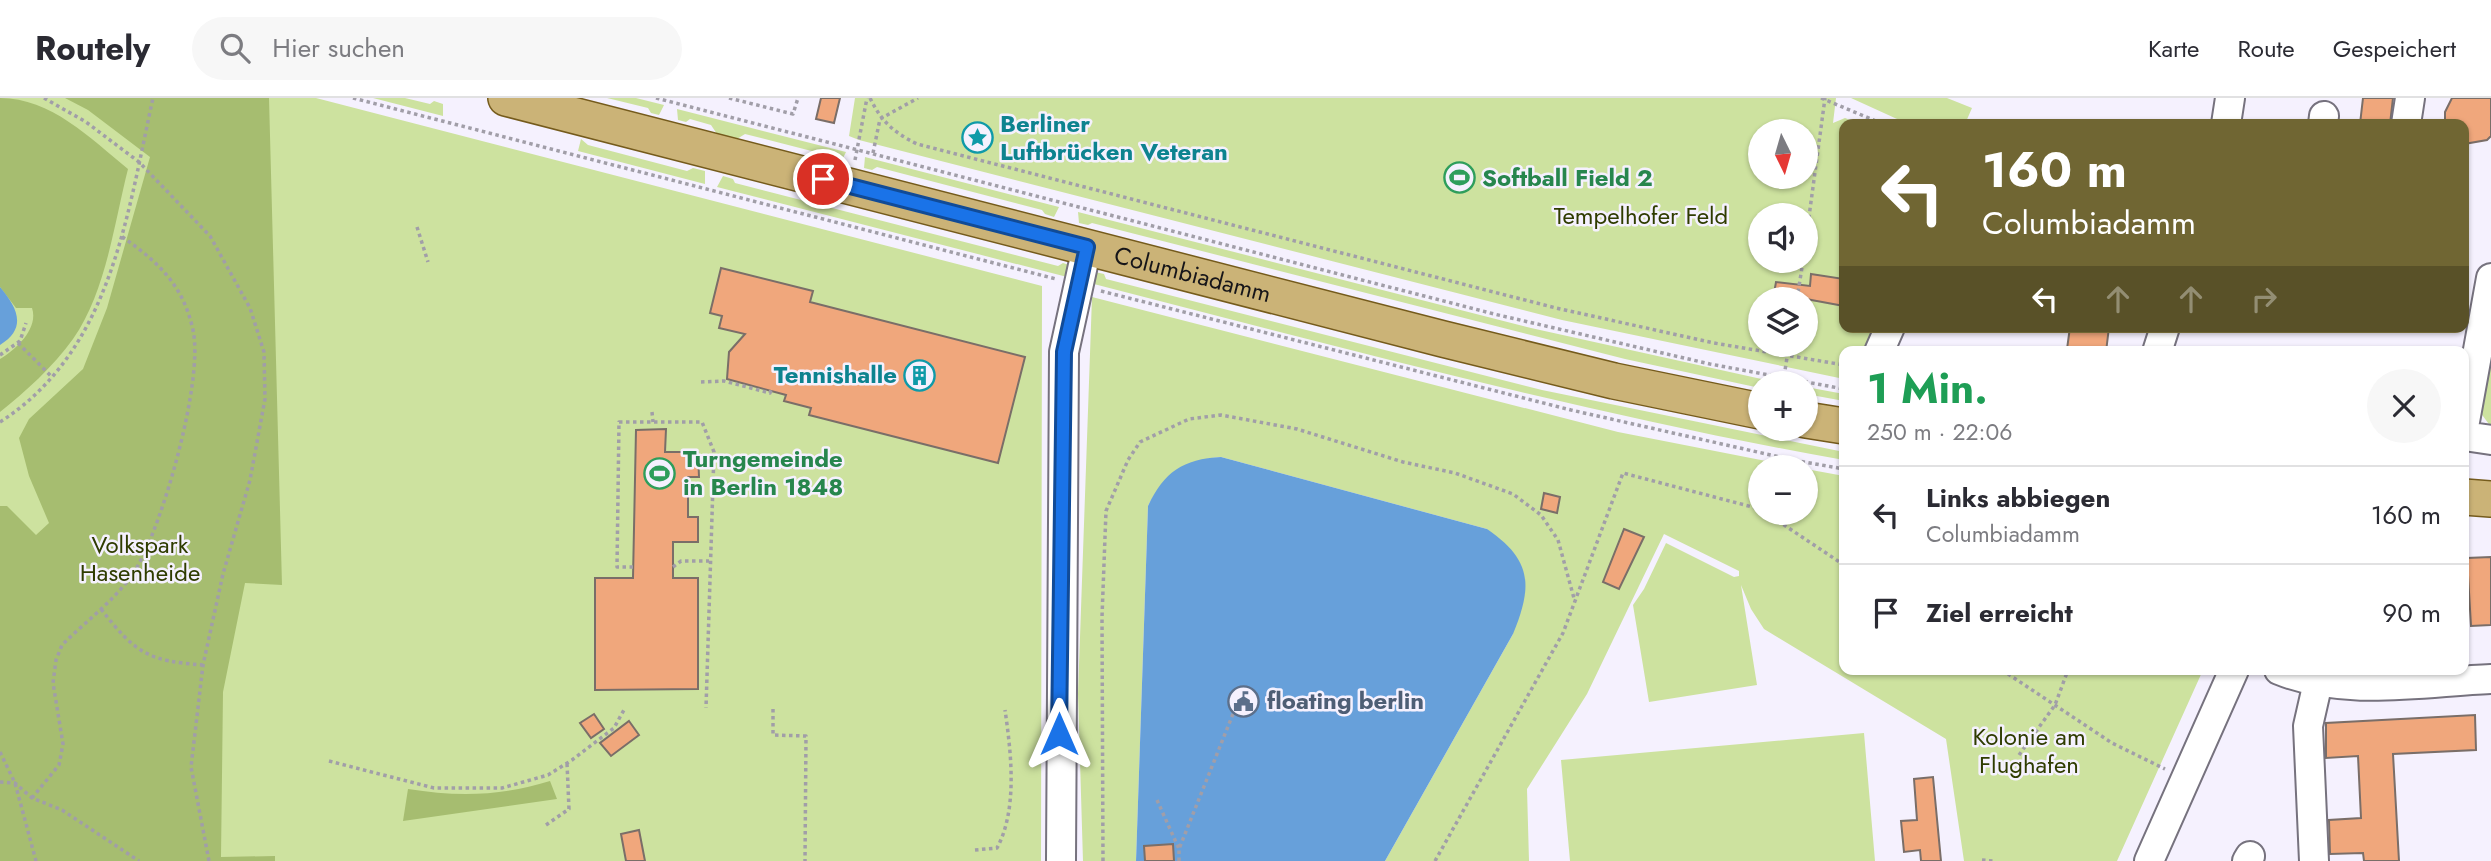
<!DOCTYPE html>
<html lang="de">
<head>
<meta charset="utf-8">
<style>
  :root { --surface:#fff; --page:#f7f7f7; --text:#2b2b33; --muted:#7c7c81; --line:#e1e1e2 }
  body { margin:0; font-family:Jost,sans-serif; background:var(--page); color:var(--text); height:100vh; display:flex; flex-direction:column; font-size:26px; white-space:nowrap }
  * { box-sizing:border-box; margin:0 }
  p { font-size:23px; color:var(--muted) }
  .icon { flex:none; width:38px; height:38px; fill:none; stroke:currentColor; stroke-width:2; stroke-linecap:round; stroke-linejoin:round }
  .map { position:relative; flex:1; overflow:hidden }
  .panel { position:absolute; left:1839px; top:248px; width:630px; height:329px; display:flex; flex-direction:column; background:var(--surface); border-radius:14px; box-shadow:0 2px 5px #0004 }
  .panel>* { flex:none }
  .top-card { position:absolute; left:1839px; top:21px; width:630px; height:214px; border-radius:14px; box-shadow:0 2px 5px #0004; background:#706633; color:#fff; overflow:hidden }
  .needle { width:46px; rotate:175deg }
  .tools { position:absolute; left:1748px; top:21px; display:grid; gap:14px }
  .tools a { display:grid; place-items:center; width:70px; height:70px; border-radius:50%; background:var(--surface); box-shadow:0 2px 5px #0004; font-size:35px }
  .pin { position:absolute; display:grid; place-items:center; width:60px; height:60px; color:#fff; margin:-30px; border:4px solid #fff; border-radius:50%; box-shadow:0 2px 7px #0007 }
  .me { position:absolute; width:77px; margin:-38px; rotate:0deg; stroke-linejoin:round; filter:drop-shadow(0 0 5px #0008) }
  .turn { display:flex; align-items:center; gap:24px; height:147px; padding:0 28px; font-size:32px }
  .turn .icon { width:91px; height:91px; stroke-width:2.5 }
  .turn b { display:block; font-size:49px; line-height:60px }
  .lanes { display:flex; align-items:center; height:66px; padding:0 28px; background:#0003; justify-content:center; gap:35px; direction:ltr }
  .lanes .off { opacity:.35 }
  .round { display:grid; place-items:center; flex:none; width:74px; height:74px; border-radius:37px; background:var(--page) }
  .overview { display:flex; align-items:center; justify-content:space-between; height:119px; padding:0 28px }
  h1 { font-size:42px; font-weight:700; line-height:52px; color:#1e9e55 }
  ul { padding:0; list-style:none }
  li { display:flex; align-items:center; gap:21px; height:98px; padding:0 28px; border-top:2px solid var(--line) }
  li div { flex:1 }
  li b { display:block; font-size:26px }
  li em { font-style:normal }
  header { display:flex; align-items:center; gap:42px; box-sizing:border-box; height:98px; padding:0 35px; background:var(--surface); border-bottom:2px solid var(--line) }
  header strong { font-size:33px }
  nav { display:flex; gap:38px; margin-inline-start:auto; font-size:24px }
  .search { width:490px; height:63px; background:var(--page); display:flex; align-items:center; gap:18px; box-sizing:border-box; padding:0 24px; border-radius:38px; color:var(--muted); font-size:26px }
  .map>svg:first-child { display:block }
  .green { fill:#cde29f; fill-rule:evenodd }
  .forest { fill:#a6bd70 }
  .water { fill:#67a0da }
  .building { fill:#f0a77c; stroke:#7a6e68; stroke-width:2 }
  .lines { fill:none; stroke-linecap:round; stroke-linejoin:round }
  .minor-casing { stroke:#76727e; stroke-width:32 }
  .major-casing { stroke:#755b1c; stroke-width:38 }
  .path { stroke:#a19ea8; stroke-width:3.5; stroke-dasharray:3.5 3.5; stroke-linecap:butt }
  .minor { stroke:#fff; stroke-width:28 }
  .major { stroke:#cbb377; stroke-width:35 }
  .route-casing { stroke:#114b97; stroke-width:18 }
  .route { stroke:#1a73e8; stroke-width:12 }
  .labels { text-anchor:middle; stroke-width:5; stroke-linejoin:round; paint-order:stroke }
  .culture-label { font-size:24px; font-weight:bold; fill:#0d838f; stroke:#f5f1fe; text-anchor:start }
  .leisure-label { font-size:24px; font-weight:bold; fill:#27864d; stroke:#f5f1fe; text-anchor:start }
  .park-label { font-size:24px; fill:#2f3c00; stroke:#f5f1fe }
  .street-label { font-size:24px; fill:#161519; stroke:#f5f1fe }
  .service-label { font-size:24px; font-weight:bold; fill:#4e5e75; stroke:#f5f1fe; text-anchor:start }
</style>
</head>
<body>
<header>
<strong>Routely</strong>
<div class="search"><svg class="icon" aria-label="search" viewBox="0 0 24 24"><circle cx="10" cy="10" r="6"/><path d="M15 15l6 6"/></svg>Hier suchen</div>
<nav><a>Karte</a><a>Route</a><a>Gespeichert</a></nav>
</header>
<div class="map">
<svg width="2491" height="763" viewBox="0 0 2491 763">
  <rect width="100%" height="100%" fill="#f5f1fe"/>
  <path class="green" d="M 0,0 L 316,0 L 1042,188 L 1041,763 L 0,763 Z
    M 373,0 L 405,0 L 430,6 L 434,3 L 443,6 L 443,18 Z
    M 607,0 L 636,0 L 664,7 L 659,17 L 651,15 L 648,10 Z
    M 855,0 L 1836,0 L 1833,25 L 1845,20 L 1860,26 L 1844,26 L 1844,229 L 1881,229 L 1870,254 L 1844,254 L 1844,281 L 1562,222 L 859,42 L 849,38 ZM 1760,33 L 1806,33 L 1806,79 L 1760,79 ZM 1760,117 L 1806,117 L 1806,163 L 1760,163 ZM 1760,201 L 1806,201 L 1806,247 L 1760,247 Z
    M 1851,0 L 1947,0 L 1972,10 L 1965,26 L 1908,26 Z
    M 677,11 L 846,54 L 841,64 L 834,62 L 831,58 L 745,36 L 737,41 L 717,36 L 711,27 L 690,21 L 686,24 L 678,22 Z
    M 581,41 L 588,47 L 687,73 L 693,70 L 705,73 L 705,86 L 578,53 Z
    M 865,59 L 1059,109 L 1054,119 L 1045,116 L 1042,112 L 877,69 L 872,72 L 864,70 Z
    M 723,78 L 733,81 L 735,85 L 1058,168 L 1063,165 L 1072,168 L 1071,180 L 717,89 Z
    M 1078,114 L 1531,230 L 1775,284 L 1760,285 L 1760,290 L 1625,261 L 1092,125 L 1088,127 L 1079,125 Z
    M 1095,174 L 1104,176 L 1106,181 L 1542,292 L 1844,354 L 1844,362 C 1590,317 1340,249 1090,185 Z
    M 1092,199 L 1618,334 L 1797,369 L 1760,369 L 1760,415 L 1806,415 L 1806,371 L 1844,378 L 1844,572 L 2203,572 L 2117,763 L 1964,763 L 1946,641 L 1764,531 L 1751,511 L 1741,487 L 1757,587 L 1649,604 L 1633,507 L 1644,491 L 1666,445 L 1734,479 L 1739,478 L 1739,473 L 1664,436 L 1587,596 L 1527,691 L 1529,763 L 1385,763 L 1513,536 L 1487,431 L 1221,359 C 1191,360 1161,381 1148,408 L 1136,763 L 1083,763 L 1078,596 Z
    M 2491,253 L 2491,329 L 2480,314 Z
    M 1806,289 L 1844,296 L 1844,303 L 1806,296 Z
    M 1864,635 L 1875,763 L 1570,763 L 1561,662 Z"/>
  <path class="forest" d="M 0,0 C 51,0 90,40 128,71 C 114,126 106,194 73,241 C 53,269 26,293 0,314 L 0,261 C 15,252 39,231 32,210 L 16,210 L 0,189 Z
    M 65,0 L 269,0 L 282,487 L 245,485 L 223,594 L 221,759 L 275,758 L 275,763 L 0,763 L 0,408 L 7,408 L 36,437 L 49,425 L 29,378 L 19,340 L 29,321 L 83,271 L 107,210 L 150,59 L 88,12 Z
    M 550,683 L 557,701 L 403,723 L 408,691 C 458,699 502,698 550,683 Z"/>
  <path class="water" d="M 0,189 C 17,209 28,230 0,247 Z
    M 1221,359 L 1487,431 C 1532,462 1533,487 1513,536 L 1385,763 L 1136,763 L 1148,408 C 1164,374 1183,361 1221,359 Z"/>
  <path class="building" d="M 821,0 L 840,0 L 834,25 L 816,21 Z
    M 2363,0 L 2393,0 L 2390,26 L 2360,26 Z
    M 2452,0 L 2491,0 L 2491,38 L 2487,42 L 2464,46 L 2464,26 L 2445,26 L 2445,14 Z
    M 721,170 L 813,193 L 810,204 L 1025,259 L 998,365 L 809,317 L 811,310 L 784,303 L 786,297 L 727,281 L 729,254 L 745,236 L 719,230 L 722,218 L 710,215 Z
    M 1811,176 L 1844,181 L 1844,208 L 1806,201 L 1773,201 L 1776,184 L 1810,188 Z
    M 2070,229 L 2109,229 L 2106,254 L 2067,251 Z
    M 666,331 L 665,354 L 698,354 L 699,379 L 688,379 L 688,419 L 698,419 L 698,444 L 673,444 L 673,480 L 698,480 L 698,591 L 595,592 L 595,480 L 633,480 L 636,332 Z
    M 1544,395 L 1560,399 L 1557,415 L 1541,411 Z
    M 1624,431 L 1644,439 L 1619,491 L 1603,484 Z
    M 2491,459 L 2491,527 L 2471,528 L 2467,460 Z
    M 594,616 L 604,631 L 591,640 L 580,625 Z
    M 2475,617 L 2476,652 L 2393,656 L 2399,763 L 2364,763 L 2363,755 L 2330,756 L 2329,722 L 2361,720 L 2358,658 L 2326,660 L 2326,625 Z
    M 629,623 L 639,637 L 611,658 L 600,645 Z
    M 1933,679 L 1941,763 L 1921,763 L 1920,752 L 1904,754 L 1901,723 L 1917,722 L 1914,681 Z
    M 639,732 L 645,763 L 626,763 L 621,736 Z
    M 1173,746 L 1174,763 L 1145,763 L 1144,748 Z"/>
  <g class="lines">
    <defs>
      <path id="minor" d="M 2226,26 L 2230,0
        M 2323,26 L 2324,18
        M 2406,26 L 2410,0
        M 1879,254 L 1890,229
        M 2157,254 L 2165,229
        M 2464,329 L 2491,180
        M 2464,338 L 2491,342
        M 2279,572 C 2345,599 2422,584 2491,581
        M 1061,763 L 1064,254 L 1087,149
        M 2149,763 L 2234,572
        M 2247,763 L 2250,758
        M 2314,763 L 2308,628 L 2318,584"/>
      <g id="major">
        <path id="s1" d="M 506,0 L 1443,241 L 1614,283 L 1760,313"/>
        <path d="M 1806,322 L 1844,328"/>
        <path d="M 2464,399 L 2491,401"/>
      </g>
    </defs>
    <use href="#minor" class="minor-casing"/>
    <use href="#major" class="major-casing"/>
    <path class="path" d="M 44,0 L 86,24 L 139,64 L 210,138 L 250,210 L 264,254 L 265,301 L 250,382 L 223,476 L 203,567 L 191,669 L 209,763
      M 353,0 L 1056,181
      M 656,0 L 1494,216 L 1710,266 L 1844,291
      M 729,0 L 793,16 L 798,0
      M 870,0 C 882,24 893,34 917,46 L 1556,210 L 1714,245 L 1844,267
      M 1821,0 L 1883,26
      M 873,55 L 880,21 L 918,0
      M 855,62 L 867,0
      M 417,129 L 428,164
      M 1806,141 L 1825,0
      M 1101,193 L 1571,312 L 1793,362 L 1844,371
      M 1797,201 L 1803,163
      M 18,245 L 52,279
      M 0,257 L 20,243 L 26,225
      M 701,284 L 724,283 L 770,295 L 772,289
      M 1783,285 L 1789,247
      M 652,314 L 653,324
      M 0,324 C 111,253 127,118 153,0
      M 1766,415 L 1844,467
      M 633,469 L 617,469 L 619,324 L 702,324 L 714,354 L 706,610
      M 673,469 L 681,463 L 709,463
      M 101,511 C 135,555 148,563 203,567
      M 2002,572 L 2112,645 L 2165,671
      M 773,611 L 773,637 L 806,638 L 805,763
      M 0,654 L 15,685 L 36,763
      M 2019,657 L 2055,607 L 2068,572
      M 329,663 L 434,690 L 502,690 L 548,677 L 572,662 L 614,630 L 625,610
      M 0,684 L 15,685 L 32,700 L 62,712 L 139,763
      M 32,700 L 59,667 L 63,646 L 53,585 L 56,562 L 62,547 C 86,523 118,500 136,471 C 163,426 204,282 193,232 C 183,186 157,163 121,138
      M 1157,702 L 1179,751
      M 546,727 L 569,711 L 567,665
      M 975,752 L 997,750 C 1018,711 1011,654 1005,612
      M 1982,762 L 1993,763
      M 1103,763 L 1102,519 L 1106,413 L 1128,362 L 1140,344 L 1189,321 L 1221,317 L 1297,331 L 1403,364 L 1455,375 L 1513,396 L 1541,417 L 1558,442 L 1575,504
      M 1179,763 L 1179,751 L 1235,611
      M 1435,763 L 1563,535 L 1623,375 L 1760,411"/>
    <use href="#minor" class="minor"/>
    <use href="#major" class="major"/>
  </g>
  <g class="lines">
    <defs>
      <path id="route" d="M 823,81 L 1087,149 L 1064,254 L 1059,636"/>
    </defs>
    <use href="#route" class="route-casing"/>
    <use href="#route" class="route"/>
  </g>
  <defs>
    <symbol id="sight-ring" viewBox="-11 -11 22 22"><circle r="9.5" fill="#f5f1fe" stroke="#0f9aa8" stroke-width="1.5"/><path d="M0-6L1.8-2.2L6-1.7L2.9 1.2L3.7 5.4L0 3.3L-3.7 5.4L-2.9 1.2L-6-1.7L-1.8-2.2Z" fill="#0f9aa8"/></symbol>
    <symbol id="stadium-ring" viewBox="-11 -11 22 22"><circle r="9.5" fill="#f5f1fe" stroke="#2e9e5b" stroke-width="1.5"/><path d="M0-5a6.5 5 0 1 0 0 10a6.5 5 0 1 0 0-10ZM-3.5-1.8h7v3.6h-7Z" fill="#2e9e5b"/></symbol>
    <symbol id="building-ring" viewBox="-11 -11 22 22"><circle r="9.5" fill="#f5f1fe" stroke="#0f9aa8" stroke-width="1.5"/><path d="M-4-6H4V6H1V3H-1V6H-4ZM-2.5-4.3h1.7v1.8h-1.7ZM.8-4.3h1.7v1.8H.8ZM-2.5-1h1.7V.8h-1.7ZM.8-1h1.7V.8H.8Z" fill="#0f9aa8"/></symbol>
    <symbol id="civic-ring" viewBox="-11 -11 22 22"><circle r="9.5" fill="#f5f1fe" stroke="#5c6f8a" stroke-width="1.5"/><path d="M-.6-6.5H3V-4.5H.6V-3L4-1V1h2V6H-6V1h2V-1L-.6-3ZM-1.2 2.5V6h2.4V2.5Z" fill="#5c6f8a"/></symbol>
  </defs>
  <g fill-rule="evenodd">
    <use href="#sight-ring" x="960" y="22" width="35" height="35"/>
    <use href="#stadium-ring" x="1442" y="62" width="35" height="35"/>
    <use href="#building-ring" x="902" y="260" width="35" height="35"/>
    <use href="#stadium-ring" x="642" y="358" width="35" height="35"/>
    <use href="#civic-ring" x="1226" y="586" width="35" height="35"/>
  </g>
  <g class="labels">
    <g class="culture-label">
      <text x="1000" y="34">Berliner<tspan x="1000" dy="28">Luftbrücken Veteran</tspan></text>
      <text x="897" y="285" text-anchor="end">Tennishalle</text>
    </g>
    <g class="leisure-label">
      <text x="1482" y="88">Softball Field 2</text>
      <text x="683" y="369">Turngemeinde<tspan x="683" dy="28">in Berlin 1848</tspan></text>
    </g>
    <g class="park-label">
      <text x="1641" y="126">Tempelhofer Feld</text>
      <text x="140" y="455">Volkspark<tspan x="140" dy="28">Hasenheide</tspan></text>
      <text x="2029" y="647">Kolonie am<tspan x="2029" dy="28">Flughafen</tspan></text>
    </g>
    <g class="street-label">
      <text dy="8" stroke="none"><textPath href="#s1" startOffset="709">Columbiadamm</textPath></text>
    </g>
    <g class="service-label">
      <text x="1267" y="611">floating berlin</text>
    </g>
  </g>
</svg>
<div class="tools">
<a><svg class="needle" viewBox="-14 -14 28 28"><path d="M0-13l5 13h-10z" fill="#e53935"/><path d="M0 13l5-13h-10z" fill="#7c7c81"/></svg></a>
<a><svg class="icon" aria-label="sound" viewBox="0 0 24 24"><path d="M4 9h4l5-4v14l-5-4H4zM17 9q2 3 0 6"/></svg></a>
<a><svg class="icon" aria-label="layers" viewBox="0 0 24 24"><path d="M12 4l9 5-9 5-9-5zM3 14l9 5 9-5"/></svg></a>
<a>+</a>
<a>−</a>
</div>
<div class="pin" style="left:823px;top:81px;background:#d93025"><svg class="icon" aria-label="arrive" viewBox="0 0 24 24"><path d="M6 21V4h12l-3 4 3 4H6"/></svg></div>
<svg class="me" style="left:1059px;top:636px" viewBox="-20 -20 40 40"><path d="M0-17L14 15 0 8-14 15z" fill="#1a73e8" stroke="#fff" stroke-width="4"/></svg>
<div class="top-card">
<div class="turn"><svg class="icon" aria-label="left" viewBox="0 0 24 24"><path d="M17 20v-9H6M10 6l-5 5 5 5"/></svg><div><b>160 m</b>Columbiadamm</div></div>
<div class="lanes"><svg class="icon" aria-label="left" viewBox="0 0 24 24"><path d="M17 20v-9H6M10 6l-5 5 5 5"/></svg><svg class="icon off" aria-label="ahead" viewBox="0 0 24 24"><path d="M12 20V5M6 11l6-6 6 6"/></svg><svg class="icon off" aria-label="ahead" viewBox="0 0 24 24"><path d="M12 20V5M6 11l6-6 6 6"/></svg><svg class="icon off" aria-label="right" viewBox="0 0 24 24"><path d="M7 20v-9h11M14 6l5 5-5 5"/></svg></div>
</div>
<section class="panel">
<div class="overview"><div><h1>1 Min.</h1><p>250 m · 22:06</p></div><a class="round"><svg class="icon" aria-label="close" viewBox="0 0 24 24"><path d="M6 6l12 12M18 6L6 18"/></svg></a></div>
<ul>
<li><svg class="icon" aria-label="left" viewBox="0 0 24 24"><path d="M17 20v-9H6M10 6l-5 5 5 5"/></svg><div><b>Links abbiegen</b><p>Columbiadamm</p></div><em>160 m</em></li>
<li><svg class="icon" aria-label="arrive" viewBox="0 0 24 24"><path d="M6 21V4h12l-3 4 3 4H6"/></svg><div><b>Ziel erreicht</b></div><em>90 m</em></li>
</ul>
</section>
</div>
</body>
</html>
